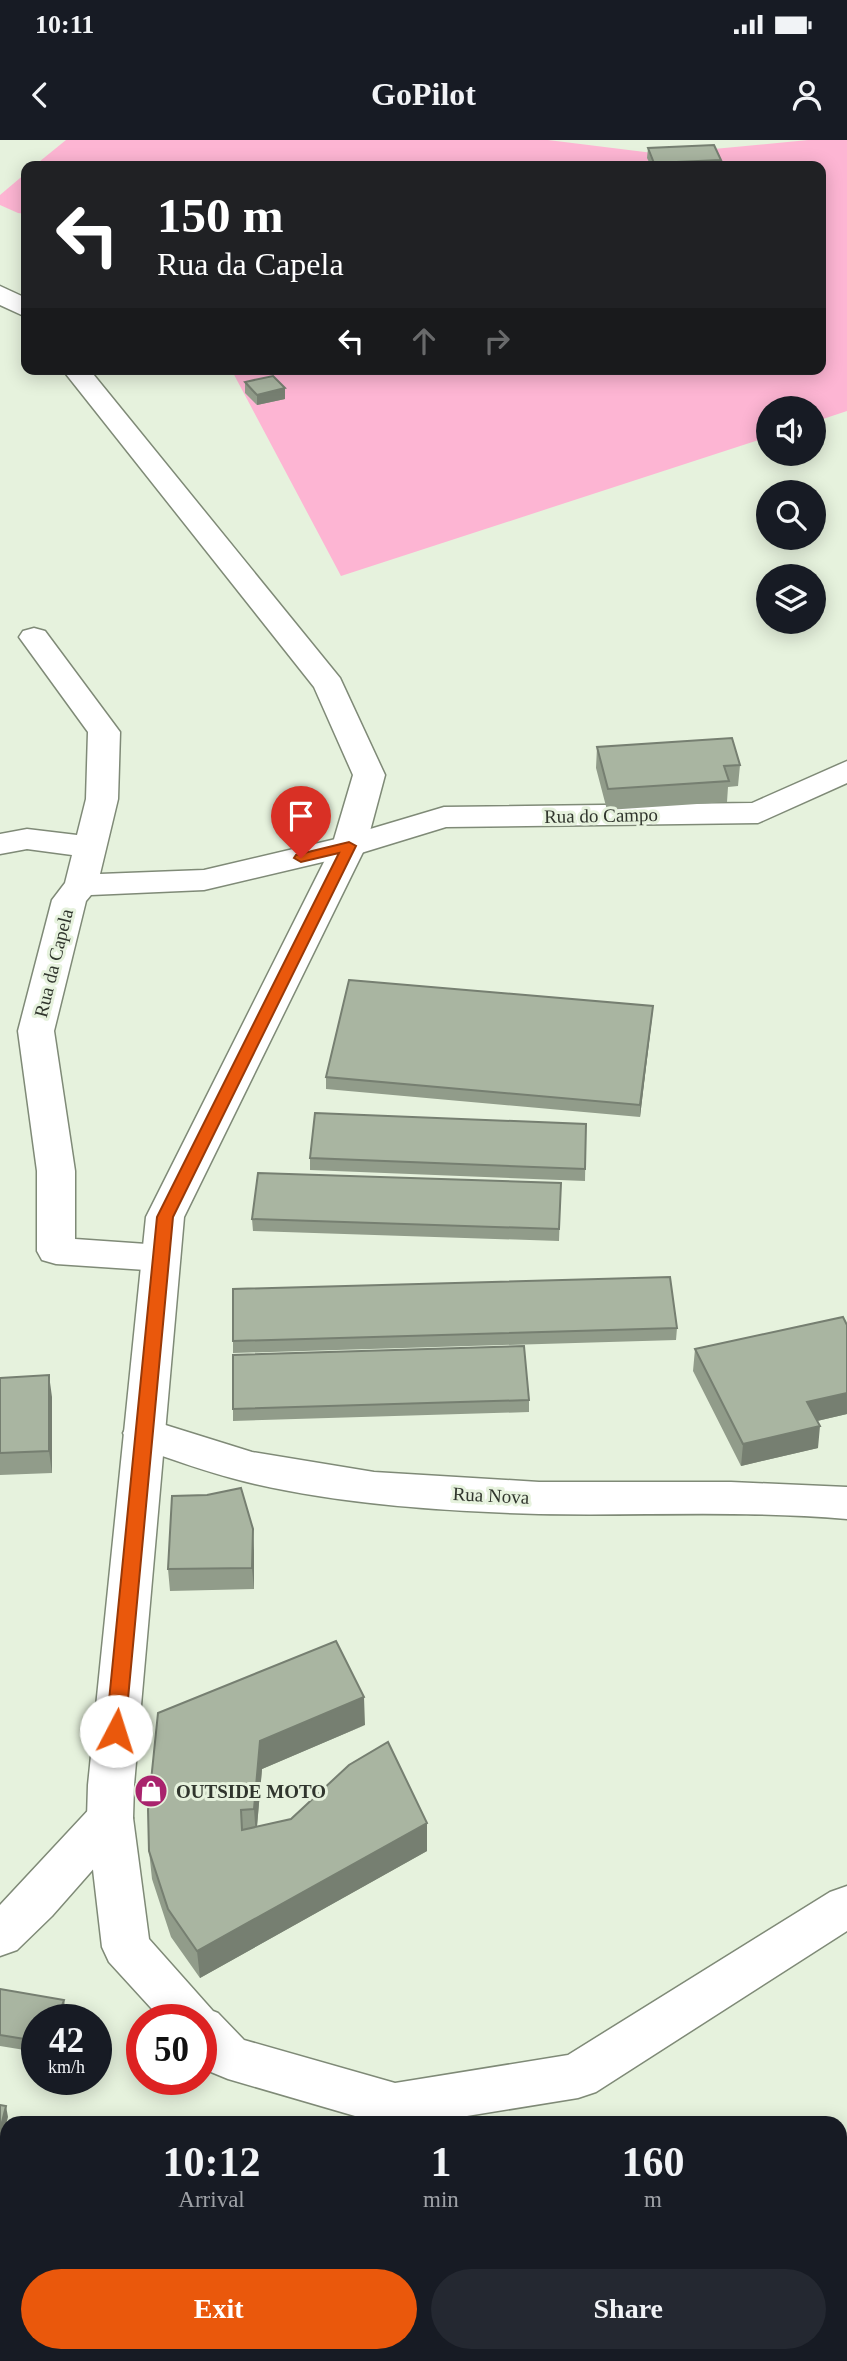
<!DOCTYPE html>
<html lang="en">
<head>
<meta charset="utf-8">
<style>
  :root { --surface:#171b24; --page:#242831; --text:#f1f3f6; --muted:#9ea1a6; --accent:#ea580c }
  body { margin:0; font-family:Georgia,serif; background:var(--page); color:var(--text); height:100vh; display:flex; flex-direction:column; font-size:26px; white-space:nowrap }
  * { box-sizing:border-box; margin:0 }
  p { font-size:23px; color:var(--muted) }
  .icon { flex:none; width:38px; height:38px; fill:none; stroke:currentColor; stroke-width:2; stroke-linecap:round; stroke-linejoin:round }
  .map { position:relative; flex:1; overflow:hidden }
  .side { position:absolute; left:0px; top:1976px; width:847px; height:247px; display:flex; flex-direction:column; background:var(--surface); border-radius:21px 21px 0 0; box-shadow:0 4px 18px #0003 }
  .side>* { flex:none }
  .guide { position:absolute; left:21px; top:21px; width:805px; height:214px; border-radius:14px; box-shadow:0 4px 18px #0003; background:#202124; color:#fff; overflow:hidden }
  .buttons { position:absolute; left:756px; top:256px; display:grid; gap:14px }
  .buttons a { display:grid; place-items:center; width:70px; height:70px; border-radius:50%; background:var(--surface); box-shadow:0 4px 18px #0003; font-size:35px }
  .speed { position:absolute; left:21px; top:1864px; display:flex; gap:14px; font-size:35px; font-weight:700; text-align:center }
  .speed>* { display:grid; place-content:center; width:91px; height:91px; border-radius:50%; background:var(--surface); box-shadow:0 4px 18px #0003; line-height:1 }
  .speed small { font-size:18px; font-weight:400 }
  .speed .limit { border:10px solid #d22; background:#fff; color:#111 }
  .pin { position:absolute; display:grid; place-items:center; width:60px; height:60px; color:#fff; margin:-72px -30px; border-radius:50% 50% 50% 0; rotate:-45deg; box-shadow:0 0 7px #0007 }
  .pin .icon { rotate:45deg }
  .me { position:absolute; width:77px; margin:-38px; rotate:5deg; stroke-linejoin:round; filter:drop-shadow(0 0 5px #0008) }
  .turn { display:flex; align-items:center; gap:24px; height:147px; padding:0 21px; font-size:32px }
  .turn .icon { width:91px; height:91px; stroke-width:2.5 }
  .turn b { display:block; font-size:49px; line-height:60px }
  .lanes { display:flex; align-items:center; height:66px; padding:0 21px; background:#0003; justify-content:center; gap:35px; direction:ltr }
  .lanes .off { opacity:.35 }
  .eta { display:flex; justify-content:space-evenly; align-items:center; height:119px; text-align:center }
  .eta b { font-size:42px; font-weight:700; line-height:49px }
  .cta { display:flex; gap:14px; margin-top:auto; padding:14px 21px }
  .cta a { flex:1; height:80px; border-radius:42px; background:var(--accent); color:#fff; font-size:28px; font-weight:700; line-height:80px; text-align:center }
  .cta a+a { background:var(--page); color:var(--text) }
  .status { display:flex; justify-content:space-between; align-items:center; height:49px; padding:0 35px; background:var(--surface); direction:ltr }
  .status svg { height:19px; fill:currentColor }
  header { display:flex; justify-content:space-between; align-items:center; height:91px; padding:0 21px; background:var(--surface); font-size:32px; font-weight:700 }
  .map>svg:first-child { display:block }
  .green { fill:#fdb5d3 }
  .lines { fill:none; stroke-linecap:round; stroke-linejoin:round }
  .street-casing { stroke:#7f8a77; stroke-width:3 }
  .secondary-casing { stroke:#7f8a77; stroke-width:3 }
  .street { fill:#fff; fill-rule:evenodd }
  .secondary { fill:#fff; fill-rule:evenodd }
  .wall { fill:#919c8a }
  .shaded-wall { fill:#767f71 }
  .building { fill:#a9b5a1; stroke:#767f71; stroke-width:2 }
  .route { fill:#ea580c; stroke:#983908; stroke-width:2 }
  .labels { text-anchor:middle; stroke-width:6; stroke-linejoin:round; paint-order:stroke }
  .street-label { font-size:19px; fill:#30352d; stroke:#e6f2dd }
  .poi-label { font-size:19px; font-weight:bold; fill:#30352d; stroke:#e6f2dd; text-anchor:start }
</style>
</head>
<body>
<div class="status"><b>10:11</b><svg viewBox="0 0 49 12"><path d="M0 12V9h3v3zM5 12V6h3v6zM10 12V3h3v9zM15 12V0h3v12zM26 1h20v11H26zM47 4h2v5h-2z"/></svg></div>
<header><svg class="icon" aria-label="back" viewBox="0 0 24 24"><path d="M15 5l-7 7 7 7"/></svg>GoPilot<svg class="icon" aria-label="person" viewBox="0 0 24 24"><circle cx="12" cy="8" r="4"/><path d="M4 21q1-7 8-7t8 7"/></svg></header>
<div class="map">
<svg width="847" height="2221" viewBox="0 0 847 2221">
  <rect width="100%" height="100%" fill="#e6f2dd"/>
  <path class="green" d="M 66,0 L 548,0 L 661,14 L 808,0 L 847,0 L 847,271 L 814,282 L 814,268 L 768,268 L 768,297 L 341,436 L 231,229 L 821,229 L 821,26 L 34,26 Z
    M 26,33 L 26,74 L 18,73 L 0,65 L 0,55 Z"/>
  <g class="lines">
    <defs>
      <path id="street" d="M 34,488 L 45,491 L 120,592 L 118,659 L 100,734 L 204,730 L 340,698 L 444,667 L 752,663 L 847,621 L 847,643 L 758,683 L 446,687 L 361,713 L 204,750 L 91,755 L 86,761 L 54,891 L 75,1031 L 75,1099 L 161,1105 L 175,1108 L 180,1118 L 175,1128 L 161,1131 L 56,1124 L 42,1120 L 37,1111 L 37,1031 L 18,891 L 52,760 L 65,743 L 72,715 L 27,709 L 0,714 L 0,694 L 27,689 L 77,695 L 86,659 L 88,592 L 19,497 L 23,491 Z
        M 143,1278 L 252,1312 L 374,1332 L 539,1342 L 731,1342 L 847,1347 L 847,1379 C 744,1370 642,1376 539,1374 C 444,1371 348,1365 255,1344 C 212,1334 170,1319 129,1304 L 123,1293 L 129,1282 Z
        M 110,1659 L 126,1664 L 133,1678 L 126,1692 L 52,1776 L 17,1810 L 0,1816 L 0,1765 L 94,1664 Z"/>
      <path id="secondary" d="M 0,146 L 26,158 L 26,177 L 0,165 Z
        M 62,229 L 89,229 L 340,538 L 385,635 L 366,706 L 184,1077 L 134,1645 L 133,1678 L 149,1799 L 213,1871 L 218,1873 L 244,1900 L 395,1943 L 568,1915 L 830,1752 L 847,1746 L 847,1791 L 596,1952 L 578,1958 L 424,1983 L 379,1983 L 228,1939 L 211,1932 L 201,1922 L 201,1880 L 162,1880 L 109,1822 L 102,1807 L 87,1678 L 88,1645 L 146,1077 L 332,706 L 353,635 L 314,547 Z"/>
    </defs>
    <use href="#street" class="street-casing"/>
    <use href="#secondary" class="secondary-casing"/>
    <use href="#street" class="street"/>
    <use href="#secondary" class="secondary"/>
  </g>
  <path class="wall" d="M 648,8 L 721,20 L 720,26 L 651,26 L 647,18 Z
    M 245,242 L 285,259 L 257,265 L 245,253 Z
    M 597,607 L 740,625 L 738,646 L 728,647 L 727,662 L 607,670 L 596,628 Z
    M 653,866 L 640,977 L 326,949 L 326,937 Z
    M 586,984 L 585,1041 L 310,1030 L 310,1018 Z
    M 561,1043 L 559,1101 L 253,1091 L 252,1079 Z
    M 677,1188 L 676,1200 L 233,1213 L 233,1201 Z
    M 695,1209 L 847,1274 L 817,1281 L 818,1308 L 741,1326 L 693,1231 Z
    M 0,1238 L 52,1257 L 52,1333 L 0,1335 Z
    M 529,1260 L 529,1272 L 233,1281 L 233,1269 Z
    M 207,1355 L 254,1411 L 254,1449 L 170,1451 L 168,1429 Z
    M 365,1585 L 262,1629 L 257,1687 L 427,1711 L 200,1838 L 171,1797 L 152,1739 L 149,1711 L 148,1670 Z
    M 0,1849 L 64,1860 L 65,1871 L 37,1880 L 37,1912 L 0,1906 Z"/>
  <path class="shaded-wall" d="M 285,248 L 285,259 L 257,265 L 257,255 Z
    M 653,866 L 652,878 L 640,977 L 640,965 Z
    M 49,1235 L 52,1257 L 52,1333 L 49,1311 Z
    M 847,1253 L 847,1274 L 804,1284 L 807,1262 Z
    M 820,1286 L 818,1308 L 741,1326 L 743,1304 Z
    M 253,1389 L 254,1411 L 254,1449 L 252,1428 Z
    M 364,1557 L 365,1585 L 262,1629 L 256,1697 L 254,1669 L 260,1601 Z
    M 427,1683 L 427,1711 L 200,1838 L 197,1811 Z
    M 64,1860 L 65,1871 L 63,1880 L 57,1880 Z
    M 6,1966 L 8,1977 L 0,2009 L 0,1990 Z"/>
  <path class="building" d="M 714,5 L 721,20 L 654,23 L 648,8 Z
    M 273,236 L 285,248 L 257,255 L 245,242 Z
    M 732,598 L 740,625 L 724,626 L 729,641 L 608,649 L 597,607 Z
    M 349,840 L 653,866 L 640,965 L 326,937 Z
    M 315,973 L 586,984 L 585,1029 L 310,1018 Z
    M 258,1033 L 561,1043 L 559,1089 L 252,1079 Z
    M 670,1137 L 677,1188 L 233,1201 L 233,1149 Z
    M 843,1177 L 847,1185 L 847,1253 L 807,1262 L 820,1286 L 743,1304 L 695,1209 Z
    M 524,1206 L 529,1260 L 233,1269 L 233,1215 Z
    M 49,1235 L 49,1311 L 0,1313 L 0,1238 Z
    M 241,1348 L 253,1389 L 252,1428 L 168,1429 L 172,1356 L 207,1355 Z
    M 336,1501 L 364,1557 L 260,1601 L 254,1669 L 241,1670 L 242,1690 L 291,1679 L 349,1625 L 388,1602 L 427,1683 L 197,1811 L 168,1769 L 149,1711 L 148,1670 L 158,1573 Z
    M 0,1849 L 64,1860 L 57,1880 L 37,1880 L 37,1901 L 0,1895 Z
    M 0,1965 L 6,1966 L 0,1990 Z
    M 117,2216 L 238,2216 L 238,2221 L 117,2221 Z"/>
  <path class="route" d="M 349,702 L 356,706 L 173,1077 L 125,1591 L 122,1596 L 116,1599 L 109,1596 L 106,1591 L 157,1077 L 339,713 L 301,722 L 294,718 L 296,715 Z"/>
  <defs>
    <symbol id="shop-disc" viewBox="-11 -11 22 22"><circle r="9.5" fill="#a9236d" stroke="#e6f2dd"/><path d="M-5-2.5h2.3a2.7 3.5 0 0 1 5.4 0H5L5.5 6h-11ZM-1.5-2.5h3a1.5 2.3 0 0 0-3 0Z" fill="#fff"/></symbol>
  </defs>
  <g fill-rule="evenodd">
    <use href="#shop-disc" x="132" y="1632" width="38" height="38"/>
  </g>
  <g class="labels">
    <g class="street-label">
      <text transform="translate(601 675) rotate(-1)" y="7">Rua do Campo</text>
      <text transform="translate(53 823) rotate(-76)" y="7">Rua da Capela</text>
      <text transform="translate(491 1355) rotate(3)" y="7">Rua Nova</text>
    </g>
    <g class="poi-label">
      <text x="176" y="1658">OUTSIDE MOTO</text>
    </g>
  </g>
</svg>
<div class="buttons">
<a><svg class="icon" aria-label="sound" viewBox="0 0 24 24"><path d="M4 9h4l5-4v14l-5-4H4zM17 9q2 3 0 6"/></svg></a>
<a><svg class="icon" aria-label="search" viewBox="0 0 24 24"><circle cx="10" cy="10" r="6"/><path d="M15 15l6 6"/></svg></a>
<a><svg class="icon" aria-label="layers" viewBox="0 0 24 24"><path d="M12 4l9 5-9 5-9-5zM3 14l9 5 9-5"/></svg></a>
</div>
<div class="speed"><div>42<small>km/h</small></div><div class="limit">50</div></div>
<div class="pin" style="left:301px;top:718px;background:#d93025"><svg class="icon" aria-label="arrive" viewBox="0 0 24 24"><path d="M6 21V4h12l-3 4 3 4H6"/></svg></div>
<svg class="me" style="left:116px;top:1591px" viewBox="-20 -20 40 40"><circle r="19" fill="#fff"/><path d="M0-13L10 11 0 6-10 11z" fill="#ea580c"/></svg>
<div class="guide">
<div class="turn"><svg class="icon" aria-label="left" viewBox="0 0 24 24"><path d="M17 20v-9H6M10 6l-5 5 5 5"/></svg><div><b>150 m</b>Rua da Capela</div></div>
<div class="lanes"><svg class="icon" aria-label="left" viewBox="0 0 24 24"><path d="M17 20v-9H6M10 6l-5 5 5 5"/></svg><svg class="icon off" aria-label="ahead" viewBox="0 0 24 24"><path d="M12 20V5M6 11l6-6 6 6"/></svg><svg class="icon off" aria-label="right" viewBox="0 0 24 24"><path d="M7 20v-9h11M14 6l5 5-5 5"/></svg></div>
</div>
<section class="side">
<div class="eta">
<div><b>10:12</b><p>Arrival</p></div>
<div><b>1</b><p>min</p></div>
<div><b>160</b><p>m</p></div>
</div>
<div class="cta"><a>Exit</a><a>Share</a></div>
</section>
</div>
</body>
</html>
